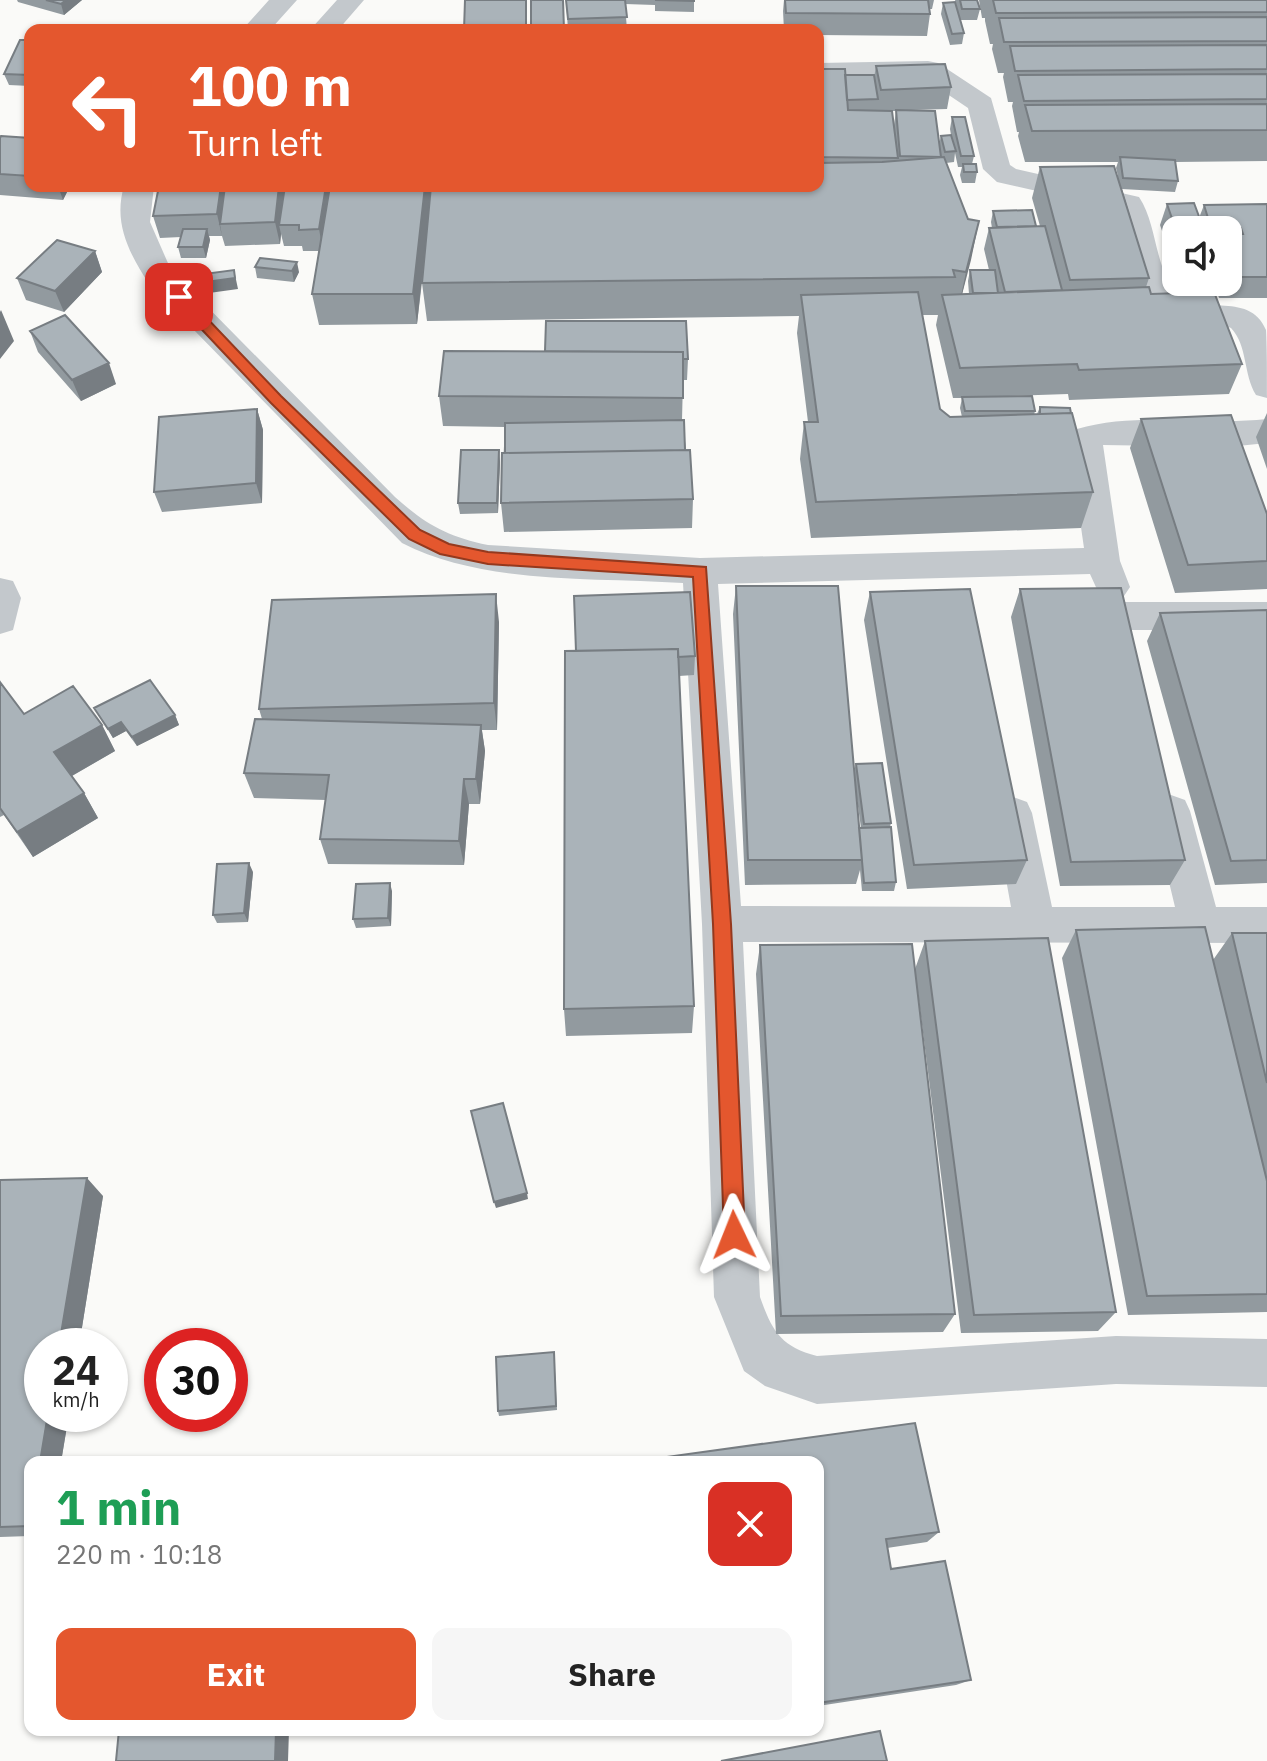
<!DOCTYPE html>
<html lang="en">
<head>
<meta charset="utf-8">
<style>
  :root { --surface:#fff; --page:#f6f6f6; --text:#222; --muted:#767676; --accent:#e4572e }
  body { margin:0; font-family:"IBM Plex Sans",sans-serif; background:var(--page); color:var(--text); height:100vh; display:flex; flex-direction:column; font-size:30px; white-space:nowrap }
  * { box-sizing:border-box; margin:0 }
  p { font-size:26px; color:var(--muted) }
  .icon { flex:none; width:44px; height:44px; fill:none; stroke:currentColor; stroke-width:2; stroke-linecap:round; stroke-linejoin:round }
  .map { position:relative; flex:1; overflow:hidden }
  .details { position:absolute; left:24px; top:1456px; width:800px; height:280px; display:flex; flex-direction:column; background:var(--surface); border-radius:16px; box-shadow:0 2px 6px #0004 }
  .details>* { flex:none }
  .guide { position:absolute; left:24px; top:24px; width:800px; height:168px; border-radius:16px; box-shadow:0 2px 6px #0004; background:#e4572e; color:#fff; overflow:hidden }
  .controls { position:absolute; left:1162px; top:216px; display:grid; gap:16px }
  .controls a { display:grid; place-items:center; width:80px; height:80px; border-radius:16px; background:var(--surface); box-shadow:0 2px 6px #0004; font-size:40px }
  .speed { position:absolute; left:24px; top:1328px; display:flex; gap:16px; font-size:40px; font-weight:700; text-align:center }
  .speed>* { display:grid; place-content:center; width:104px; height:104px; border-radius:50%; background:var(--surface); box-shadow:0 2px 6px #0004; line-height:1 }
  .speed small { font-size:20px; font-weight:400 }
  .speed .limit { border:12px solid #d22; background:#fff; color:#111 }
  .pin { position:absolute; display:grid; place-items:center; width:68px; height:68px; color:#fff; margin:-34px; border-radius:16px; box-shadow:0 4px 12px #0006 }
  .me { position:absolute; width:88px; margin:-44px; rotate:358deg; stroke-linejoin:round; filter:drop-shadow(0 0 6px #0008) }
  .turn { display:flex; align-items:center; gap:28px; height:168px; padding:0 32px; font-size:36px }
  .turn .icon { width:104px; height:104px; stroke-width:2.5 }
  .turn b { display:block; font-size:56px; line-height:68px }
  .round { display:grid; place-items:center; flex:none; width:84px; height:84px; border-radius:16px; background:var(--page) }
  .summary { display:flex; align-items:center; justify-content:space-between; height:136px; padding:0 32px }
  h1 { font-size:48px; font-weight:800; line-height:60px; color:#1e9e55 }
  .primary-button { display:flex; gap:16px; margin-top:auto; padding:16px 32px }
  .primary-button a { flex:1; height:92px; border-radius:16px; background:var(--accent); color:#fff; font-size:32px; font-weight:800; line-height:92px; text-align:center }
  .primary-button a+a { background:var(--page); color:var(--text) }
  .map>svg:first-child { display:block }
  .lines { fill:none; stroke-linecap:round; stroke-linejoin:round }
  .minor { fill:#c3c8cc; fill-rule:evenodd }
  .wall { fill:#929a9f; fill-rule:evenodd }
  .shaded-wall { fill:#777d82 }
  .building { fill:#aab3b9; stroke:#777d82; stroke-width:2 }
  .route { fill:#e4572e; stroke:#94391e; stroke-width:2 }
</style>
</head>
<body>
<div class="map">
<svg width="1267" height="1761" viewBox="0 0 1267 1761">
  <rect width="100%" height="100%" fill="#fafaf8"/>
  <g class="lines">
    <path class="minor" d="M 269,0 L 297,0 L 270,30 L 242,30 Z
      M 337,0 L 364,0 L 338,30 L 310,30 Z
      M 928,61 L 938,63 L 991,98 L 1010,165 L 1016,169 L 1139,197 C 1157,224 1154,263 1174,290 C 1195,320 1249,288 1266,330 C 1267,347 1267,379 1267,398 L 1256,395 C 1243,374 1248,346 1231,328 C 1214,320 1193,324 1175,320 C 1134,308 1126,244 1116,209 L 997,182 L 983,169 L 968,108 L 922,77 L 818,79 L 818,63 Z
      M 124,186 L 154,186 L 150,222 L 171,270 L 395,497 C 425,524 448,537 488,545 L 700,558 L 1084,548 L 1069,444 L 1077,429 C 1137,411 1205,426 1267,419 L 1267,443 L 1228,447 L 1103,445 L 1120,561 L 1130,587 L 1124,596 L 1112,600 L 1100,596 L 1090,574 L 718,584 L 741,906 L 1011,907 L 994,813 L 999,802 L 1013,797 L 1027,802 L 1032,813 L 1052,907 L 1175,907 L 1152,811 L 1157,800 L 1171,795 L 1185,800 L 1190,811 L 1216,907 L 1267,907 L 1267,943 L 743,942 L 760,1297 C 772,1331 781,1347 817,1356 L 1116,1336 L 1267,1339 L 1267,1387 L 1116,1384 L 817,1404 L 765,1386 L 744,1371 L 714,1297 L 702,924 L 683,583 C 592,577 484,585 402,543 L 149,284 C 129,253 113,223 124,186 Z
      M 0,578 L 13,581 L 21,598 L 13,630 L 0,634 Z
      M 1122,602 L 1267,602 L 1267,630 L 1122,630 L 1109,626 L 1104,616 L 1109,606 Z"/>
  </g>
  <path class="wall" d="M 17,0 L 82,0 L 64,15 L 18,2 Z
    M 566,0 L 694,0 L 694,12 L 655,11 L 655,5 L 625,4 L 627,30 L 568,30 Z
    M 784,0 L 934,0 L 932,9 L 930,9 L 930,14 L 927,36 L 818,35 L 818,30 L 784,30 L 783,11 Z
    M 955,0 L 977,0 L 980,9 L 977,20 L 960,20 L 964,33 L 962,44 L 950,45 L 941,14 L 943,3 L 959,17 Z
    M 979,0 L 1267,0 L 1267,161 L 1175,162 L 1178,181 L 1175,192 L 1122,189 L 1149,278 L 1146,287 L 1151,294 L 1183,293 L 1179,282 L 1228,282 L 1228,230 L 1176,230 L 1176,272 L 1160,225 L 1167,204 L 1199,218 L 1204,205 L 1267,204 L 1267,298 L 1219,298 L 1216,288 L 1214,292 L 1242,364 L 1229,394 L 1069,400 L 1068,394 L 1008,396 L 1035,411 L 1034,415 L 1037,414 L 1040,407 L 1071,413 L 1093,492 L 1081,528 L 811,538 L 800,459 L 804,422 L 808,422 L 797,333 L 799,316 L 427,321 L 422,283 L 423,274 L 417,324 L 319,325 L 312,294 L 319,251 L 303,251 L 302,246 L 284,246 L 281,234 L 280,244 L 225,246 L 222,236 L 209,236 L 210,240 L 206,258 L 181,258 L 178,247 L 181,237 L 160,238 L 153,216 L 818,186 L 818,69 L 845,75 L 874,78 L 876,66 L 951,87 L 947,109 L 911,110 L 939,144 L 941,136 L 951,135 L 950,129 L 952,117 L 974,156 L 972,164 L 977,172 L 975,183 L 962,183 L 960,175 L 962,167 L 958,167 L 955,153 L 954,162 L 946,163 L 968,219 L 979,221 L 962,294 L 969,294 L 968,281 L 970,270 L 989,270 L 984,249 L 989,228 L 992,228 L 991,222 L 993,211 L 1036,226 L 1040,226 L 1032,198 L 1040,167 L 1118,176 L 1116,168 L 1118,162 L 1025,162 L 1018,136 L 1019,132 L 1017,132 L 1012,106 L 1013,102 L 1008,102 L 1003,77 L 1004,73 L 998,73 L 992,49 L 993,44 L 990,44 L 985,21 L 985,18 L 982,18 ZM 892,111 L 896,111 L 894,125 ZM 922,315 L 938,315 L 936,325 L 953,398 L 962,398 L 960,408 L 962,417 L 950,417 L 940,409 Z
    M 30,40 L 30,86 L 9,85 L 4,74 Z
    M 0,138 L 30,138 L 30,186 L 70,186 L 63,200 L 0,195 Z
    M 95,251 L 102,272 L 64,312 L 26,300 L 17,278 Z
    M 255,267 L 299,272 L 294,282 L 257,278 Z
    M 30,331 L 116,384 L 81,401 L 38,352 Z
    M 444,351 L 688,359 L 687,380 L 683,380 L 682,420 L 693,499 L 692,528 L 504,532 L 501,503 L 505,427 L 443,426 L 439,396 Z
    M 257,409 L 263,430 L 262,503 L 162,512 L 154,492 Z
    M 1267,413 L 1267,469 L 1256,437 Z
    M 1141,419 L 1267,514 L 1267,589 L 1175,593 L 1130,448 Z
    M 500,461 L 498,513 L 460,514 L 458,503 Z
    M 736,586 L 854,771 L 856,764 L 891,823 L 890,827 L 896,882 L 894,891 L 862,891 L 860,870 L 856,884 L 745,885 L 733,614 ZM 856,792 L 861,828 L 859,828 Z
    M 1020,589 L 1185,860 L 1170,885 L 1060,886 L 1011,617 Z
    M 870,592 L 1027,860 L 1016,884 L 907,889 L 864,620 Z
    M 1267,610 L 1267,883 L 1215,885 L 1147,641 L 1160,613 Z
    M 499,622 L 497,730 L 482,730 L 485,751 L 480,804 L 469,804 L 464,865 L 328,864 L 320,839 L 326,800 L 254,798 L 244,773 L 262,719 L 259,709 Z
    M 565,651 L 695,656 L 694,675 L 679,676 L 694,1006 L 692,1033 L 566,1036 L 564,1009 Z
    M 0,682 L 24,714 L 102,725 L 115,751 L 72,776 L 84,793 L 98,818 L 33,857 L 4,815 L 0,817 Z
    M 94,708 L 175,715 L 179,725 L 137,746 L 126,731 L 113,738 Z
    M 253,872 L 248,922 L 217,923 L 213,915 Z
    M 392,891 L 391,926 L 356,928 L 353,919 Z
    M 1076,930 L 1213,960 L 1232,933 L 1267,933 L 1267,1312 L 1128,1315 L 1062,958 Z
    M 925,941 L 1116,1312 L 1098,1331 L 961,1333 L 917,985 L 955,1314 L 943,1332 L 776,1334 L 756,974 L 760,945 L 915,969 Z
    M 0,1180 L 103,1196 L 79,1346 L 42,1346 L 42,1414 L 69,1414 L 61,1462 L 30,1462 L 30,1536 L 0,1537 Z
    M 554,1352 L 557,1410 L 499,1416 L 498,1411 Z
    M 915,1423 L 939,1532 L 927,1542 L 887,1548 L 891,1569 L 945,1561 L 971,1680 L 956,1685 L 818,1706 L 818,1462 L 665,1462 L 666,1457 Z"/>
  <path class="shaded-wall" d="M 66,0 L 82,0 L 64,15 L 61,4 Z
    M 58,186 L 70,186 L 63,200 Z
    M 221,186 L 229,186 L 220,224 L 222,236 L 217,214 Z
    M 279,186 L 286,186 L 279,225 L 281,234 L 280,244 L 275,222 Z
    M 326,186 L 331,186 L 323,251 L 319,229 Z
    M 425,186 L 431,186 L 431,192 L 417,324 L 413,294 Z
    M 979,221 L 971,260 L 958,310 L 966,272 Z
    M 207,229 L 210,240 L 206,258 L 203,247 Z
    M 95,251 L 102,272 L 64,312 L 55,291 Z
    M 297,262 L 299,272 L 294,282 L 292,271 Z
    M 234,270 L 238,289 L 209,293 L 206,282 Z
    M 1,310 L 14,341 L 0,359 L 0,312 Z
    M 109,363 L 116,384 L 81,401 L 72,380 Z
    M 257,409 L 263,430 L 262,503 L 256,483 Z
    M 499,450 L 500,461 L 498,513 L 497,503 Z
    M 496,594 L 499,622 L 497,730 L 494,703 Z
    M 175,715 L 179,725 L 137,746 L 132,737 Z
    M 121,722 L 126,731 L 113,738 L 108,729 Z
    M 102,725 L 115,751 L 68,778 L 54,752 Z
    M 481,725 L 485,751 L 480,804 L 476,779 Z
    M 464,779 L 469,804 L 464,865 L 459,841 Z
    M 84,793 L 98,818 L 33,857 L 17,832 Z
    M 249,863 L 253,872 L 248,922 L 244,913 Z
    M 390,883 L 392,891 L 391,926 L 388,918 Z
    M 87,1178 L 103,1196 L 79,1346 L 59,1346 Z
    M 527,1193 L 528,1199 L 496,1208 L 494,1202 Z
    M 48,1414 L 69,1414 L 61,1462 L 40,1462 Z
    M 276,1730 L 289,1730 L 288,1761 L 275,1761 Z"/>
  <path class="building" d="M 46,0 L 66,0 L 61,4 Z
    M 465,0 L 526,0 L 526,30 L 464,30 Z
    M 531,0 L 563,0 L 564,30 L 531,30 Z
    M 566,0 L 625,0 L 627,17 L 568,19 Z
    M 655,0 L 694,0 L 694,1 Z
    M 785,0 L 928,0 L 930,14 L 786,13 Z
    M 960,0 L 977,0 L 980,9 L 962,9 Z
    M 993,0 L 1267,0 L 1267,12 L 996,13 Z
    M 955,2 L 964,33 L 952,34 L 943,3 Z
    M 1267,17 L 1267,41 L 1004,42 L 999,18 Z
    M 20,40 L 30,40 L 30,75 L 4,74 Z
    M 1267,45 L 1267,69 L 1015,71 L 1010,46 Z
    M 945,64 L 951,87 L 881,90 L 876,66 Z
    M 818,69 L 845,69 L 848,110 L 892,111 L 898,158 L 818,157 Z
    M 1267,74 L 1267,99 L 1024,101 L 1018,75 Z
    M 845,75 L 874,75 L 878,99 L 847,100 Z
    M 1267,104 L 1267,130 L 1032,131 L 1025,105 Z
    M 896,110 L 935,111 L 941,157 L 900,156 Z
    M 952,117 L 965,117 L 974,156 L 961,156 Z
    M 951,135 L 956,151 L 945,152 L 941,136 Z
    M 1,136 L 30,138 L 30,176 L 0,174 L 0,138 Z
    M 944,157 L 968,219 L 979,221 L 966,272 L 953,270 L 955,277 L 422,283 L 431,186 L 818,186 L 818,163 L 882,162 Z
    M 1120,157 L 1175,160 L 1178,181 L 1123,178 Z
    M 963,164 L 976,164 L 977,172 L 964,172 Z
    M 1114,166 L 1149,278 L 1070,280 L 1040,167 Z
    M 159,186 L 221,186 L 217,214 L 153,216 Z
    M 225,186 L 279,186 L 275,222 L 220,224 Z
    M 285,186 L 326,186 L 319,229 L 299,230 L 299,225 L 279,225 Z
    M 330,186 L 425,186 L 413,294 L 312,294 Z
    M 1194,203 L 1204,230 L 1176,230 L 1167,204 Z
    M 1267,204 L 1267,277 L 1228,277 L 1228,234 L 1243,234 L 1241,228 L 1211,228 L 1204,205 Z
    M 1032,210 L 1036,226 L 997,227 L 993,211 Z
    M 1045,226 L 1062,290 L 1005,292 L 989,228 Z
    M 183,229 L 207,229 L 203,247 L 178,247 Z
    M 57,240 L 95,251 L 55,291 L 17,278 Z
    M 260,258 L 297,262 L 292,271 L 255,267 Z
    M 234,270 L 235,278 L 206,282 L 204,274 Z
    M 970,270 L 995,270 L 998,293 L 973,293 Z
    M 1149,287 L 1151,294 L 1214,292 L 1242,364 L 1079,370 L 1077,364 L 960,368 L 942,295 Z
    M 918,292 L 940,409 L 950,417 L 1072,413 L 1093,492 L 816,502 L 804,422 L 818,422 L 801,295 Z
    M 65,315 L 109,363 L 72,380 L 30,331 Z
    M 546,321 L 686,321 L 688,359 L 683,359 L 683,352 L 545,351 Z
    M 444,351 L 683,352 L 683,398 L 439,396 Z
    M 1032,396 L 1035,411 L 965,411 L 962,397 Z
    M 1040,407 L 1070,408 L 1071,413 L 1040,414 Z
    M 257,409 L 256,483 L 154,492 L 159,417 Z
    M 1231,415 L 1267,514 L 1267,561 L 1188,565 L 1141,419 Z
    M 684,420 L 685,450 L 505,453 L 505,423 Z
    M 461,450 L 499,450 L 497,503 L 458,503 Z
    M 690,450 L 693,499 L 501,503 L 502,453 Z
    M 736,586 L 838,586 L 862,860 L 748,860 Z
    M 1121,588 L 1185,860 L 1071,862 L 1020,589 Z
    M 970,589 L 1027,860 L 914,865 L 870,592 Z
    M 690,592 L 695,656 L 678,657 L 678,649 L 576,651 L 574,596 Z
    M 496,594 L 494,703 L 259,709 L 272,600 Z
    M 1267,610 L 1267,860 L 1231,861 L 1160,613 Z
    M 678,649 L 694,1006 L 564,1009 L 565,651 Z
    M 150,680 L 175,715 L 132,737 L 121,722 L 108,729 L 94,708 Z
    M 0,682 L 24,714 L 73,686 L 102,725 L 54,752 L 84,793 L 17,832 L 0,808 Z
    M 255,719 L 481,725 L 476,779 L 464,779 L 459,841 L 320,839 L 329,775 L 244,773 Z
    M 882,763 L 891,823 L 864,824 L 856,764 Z
    M 891,827 L 896,882 L 864,883 L 859,828 Z
    M 249,863 L 244,913 L 213,915 L 217,864 Z
    M 390,883 L 388,918 L 353,919 L 356,884 Z
    M 1205,927 L 1267,1181 L 1267,1294 L 1147,1296 L 1076,930 Z
    M 1232,933 L 1267,933 L 1267,1083 Z
    M 1048,938 L 1116,1312 L 974,1315 L 925,941 Z
    M 912,944 L 955,1314 L 781,1316 L 760,945 Z
    M 503,1103 L 527,1193 L 494,1202 L 471,1111 Z
    M 87,1178 L 59,1346 L 42,1346 L 42,1414 L 48,1414 L 40,1462 L 30,1462 L 30,1526 L 0,1527 L 0,1180 Z
    M 554,1352 L 556,1406 L 498,1411 L 496,1357 Z
    M 915,1423 L 939,1532 L 886,1539 L 891,1569 L 945,1561 L 971,1680 L 818,1703 L 818,1462 L 666,1462 L 666,1457 Z
    M 119,1730 L 276,1730 L 275,1761 L 116,1761 Z
    M 880,1731 L 887,1761 L 721,1761 Z"/>
  <path class="route" d="M 174,294 L 184,294 L 281,396 L 420,530 L 449,544 L 488,552 L 706,567 L 731,924 L 745,1235 L 742,1242 L 734,1245 L 727,1242 L 724,1235 L 713,924 L 693,577 L 488,564 L 440,554 L 409,539 L 271,403 L 174,300 Z"/>
</svg>
<div class="controls">
<a><svg class="icon" aria-label="sound" viewBox="0 0 24 24"><path d="M4 9h4l5-4v14l-5-4H4zM17 9q2 3 0 6"/></svg></a>
</div>
<div class="speed"><div>24<small>km/h</small></div><div class="limit">30</div></div>
<div class="pin" style="left:179px;top:297px;background:#d93025"><svg class="icon" aria-label="arrive" viewBox="0 0 24 24"><path d="M6 21V4h12l-3 4 3 4H6"/></svg></div>
<svg class="me" style="left:734px;top:1235px" viewBox="-20 -20 40 40"><path d="M0-17L14 15 0 8-14 15z" fill="#e4572e" stroke="#fff" stroke-width="4"/></svg>
<div class="guide">
<div class="turn"><svg class="icon" aria-label="left" viewBox="0 0 24 24"><path d="M17 20v-9H6M10 6l-5 5 5 5"/></svg><div><b>100 m</b>Turn left</div></div>
</div>
<section class="details">
<div class="summary"><div><h1>1 min</h1><p>220 m · 10:18</p></div><a class="round" style="background:#d93025;color:#fff"><svg class="icon" aria-label="close" viewBox="0 0 24 24"><path d="M6 6l12 12M18 6L6 18"/></svg></a></div>
<div class="primary-button"><a>Exit</a><a>Share</a></div>
</section>
</div>
</body>
</html>
